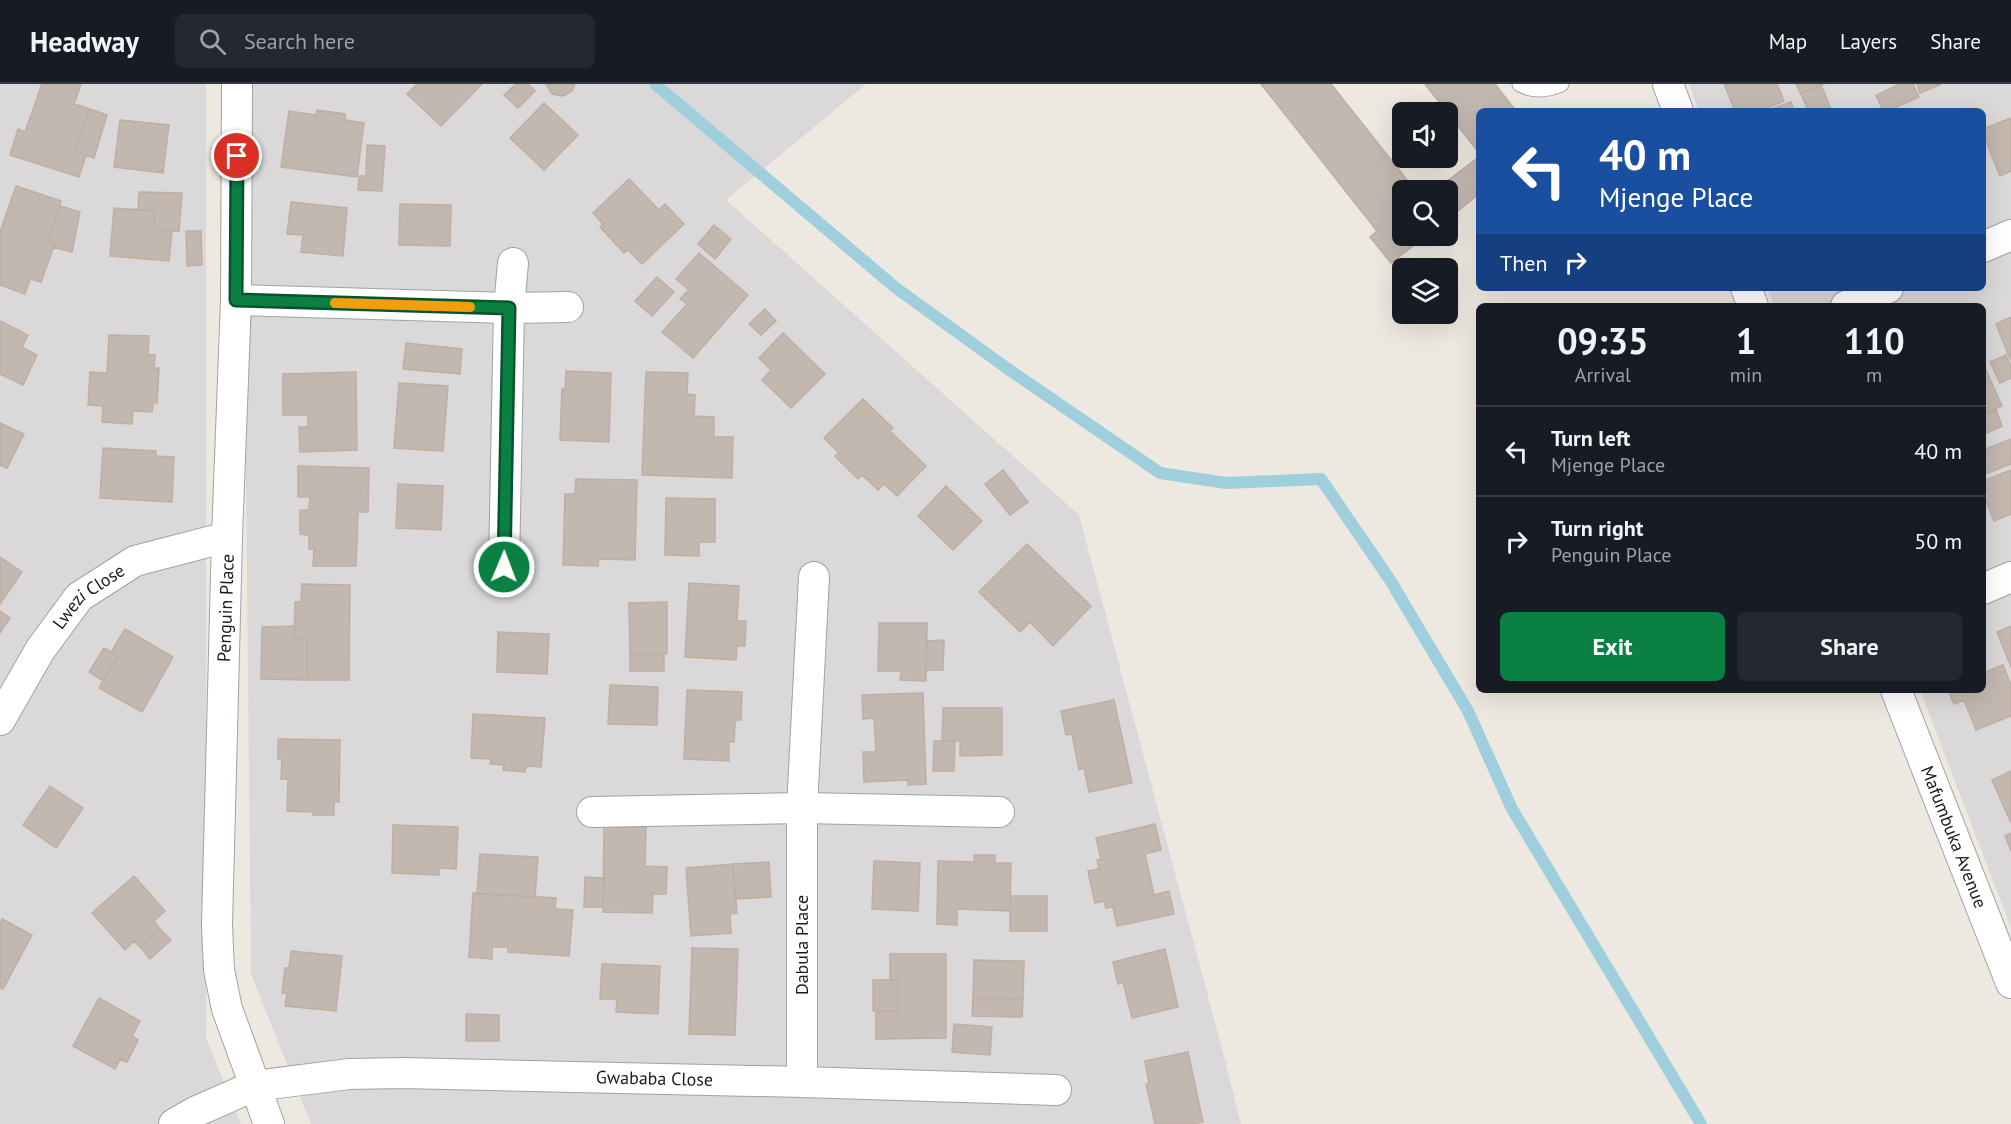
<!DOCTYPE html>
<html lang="en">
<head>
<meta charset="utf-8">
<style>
  :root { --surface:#171b24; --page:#242831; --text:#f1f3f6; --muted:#9ea1a6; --line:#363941; --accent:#0b8043 }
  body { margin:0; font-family:"PT Sans",sans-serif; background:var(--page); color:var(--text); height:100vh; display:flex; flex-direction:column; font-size:22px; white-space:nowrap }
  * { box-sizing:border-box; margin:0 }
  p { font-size:20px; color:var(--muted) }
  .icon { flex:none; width:33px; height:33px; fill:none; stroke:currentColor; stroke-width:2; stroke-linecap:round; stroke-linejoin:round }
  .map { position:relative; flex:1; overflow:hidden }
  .side { position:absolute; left:1476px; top:219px; width:510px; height:390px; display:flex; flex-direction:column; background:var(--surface); border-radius:9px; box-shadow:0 6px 24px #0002 }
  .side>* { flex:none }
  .hud { position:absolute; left:1476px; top:24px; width:510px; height:183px; border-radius:9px; box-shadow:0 6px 24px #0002; background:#1a4fa0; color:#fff; overflow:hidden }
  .buttons { position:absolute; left:1392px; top:18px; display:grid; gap:12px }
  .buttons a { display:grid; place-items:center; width:66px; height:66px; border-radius:9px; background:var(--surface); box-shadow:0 6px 24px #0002; font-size:30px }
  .pin { position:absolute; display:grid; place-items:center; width:51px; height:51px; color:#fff; margin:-26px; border:3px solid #fff; border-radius:50%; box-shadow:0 2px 6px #0007 }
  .me { position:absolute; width:66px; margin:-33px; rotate:1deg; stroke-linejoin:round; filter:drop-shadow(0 0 4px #0008) }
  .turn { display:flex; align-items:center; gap:21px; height:126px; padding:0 24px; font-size:27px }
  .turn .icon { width:78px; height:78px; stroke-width:2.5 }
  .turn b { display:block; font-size:42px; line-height:51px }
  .then { display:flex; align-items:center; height:57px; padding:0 24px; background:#0003; gap:12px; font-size:22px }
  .eta { display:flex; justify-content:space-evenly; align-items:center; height:102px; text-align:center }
  .eta b { font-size:36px; font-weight:600; line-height:42px }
  .primary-button { display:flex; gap:12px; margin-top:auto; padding:12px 24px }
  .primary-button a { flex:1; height:69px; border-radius:9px; background:var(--accent); color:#fff; font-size:24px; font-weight:600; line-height:69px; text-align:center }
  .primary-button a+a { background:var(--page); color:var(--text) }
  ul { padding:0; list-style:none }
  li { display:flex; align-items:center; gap:18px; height:90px; padding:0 24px; border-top:2px solid var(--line) }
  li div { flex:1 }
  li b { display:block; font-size:22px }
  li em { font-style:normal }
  header { display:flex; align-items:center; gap:36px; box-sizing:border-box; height:84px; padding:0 30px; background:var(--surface); border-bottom:2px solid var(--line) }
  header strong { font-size:28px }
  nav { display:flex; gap:33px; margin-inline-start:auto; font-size:21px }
  .search { width:420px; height:54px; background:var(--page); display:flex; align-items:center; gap:15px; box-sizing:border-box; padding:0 21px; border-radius:9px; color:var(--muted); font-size:22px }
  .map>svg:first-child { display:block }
  .residential { fill:#dad8d8 }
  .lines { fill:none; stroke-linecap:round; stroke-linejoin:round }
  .stream { stroke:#9fcfdd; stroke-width:12 }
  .building { fill:#c2b8b0; stroke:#bfafa2; stroke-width:1.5 }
  .lane-casing { stroke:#a2a2a2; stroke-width:17 }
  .street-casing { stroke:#a2a2a2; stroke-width:32 }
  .lane { stroke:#fff; stroke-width:15 }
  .street { stroke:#fff; stroke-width:30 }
  .route-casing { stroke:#07532c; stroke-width:15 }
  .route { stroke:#0b8043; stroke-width:10 }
  .slow { stroke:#f59e0b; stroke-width:10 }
  .labels { text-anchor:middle; stroke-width:4.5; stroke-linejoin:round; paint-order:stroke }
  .street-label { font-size:18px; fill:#1b1b1b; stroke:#fff }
</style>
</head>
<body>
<header>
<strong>Headway</strong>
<div class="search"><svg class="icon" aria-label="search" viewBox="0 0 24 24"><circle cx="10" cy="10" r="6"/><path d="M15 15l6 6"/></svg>Search here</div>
<nav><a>Map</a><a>Layers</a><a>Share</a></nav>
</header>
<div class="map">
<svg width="2011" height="1040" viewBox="0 0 2011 1040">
  <rect width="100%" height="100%" fill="#ede9e0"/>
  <path class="residential" d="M 0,0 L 206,0 L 206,954 L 241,1040 L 0,1040 Z
    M 242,0 L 866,0 L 726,116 L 1079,431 L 1220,957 L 1241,1040 L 311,1040 L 251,890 Z
    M 1689,0 L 2011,0 L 2011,844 L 1920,606 L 1983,606 L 1983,222 L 1774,222 L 1767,204 L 1983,204 L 1983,27 L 1699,27 Z"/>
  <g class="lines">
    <path class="stream" d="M 655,0 L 896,204 L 1008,285 L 1160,389 L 1226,399 L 1321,395 L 1390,496 L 1468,627 L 1512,725 L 1701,1040"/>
  </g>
  <path class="building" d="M 42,0 L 81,0 L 74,20 L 90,25 L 75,67 L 86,71 L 79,93 L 10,71 L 18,45 L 25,48 Z
    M 417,0 L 482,0 L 441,42 L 407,10 Z
    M 516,0 L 528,0 L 535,7 L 518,24 L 504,11 Z
    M 546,0 L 575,0 L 572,7 L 563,12 L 552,10 Z
    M 1261,0 L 1331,0 L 1415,106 L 1402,106 L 1402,152 L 1426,152 L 1391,179 L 1370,153 L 1377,147 Z
    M 1425,0 L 1495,0 L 1516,27 L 1479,27 L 1479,69 Z
    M 1724,0 L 1777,0 L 1784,17 L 1759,27 L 1735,27 Z
    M 1796,0 L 1824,0 L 1801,10 Z
    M 1900,0 L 1913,0 L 1919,13 L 1887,27 L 1883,27 L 1876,11 Z
    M 1917,0 L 1939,0 L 1940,1 L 1920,9 Z
    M 1821,1 L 1832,27 L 1808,27 L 1801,10 Z
    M 1791,18 L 1794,27 L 1768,27 L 1768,26 Z
    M 544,19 L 578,51 L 544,86 L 510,54 Z
    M 90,25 L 107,31 L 94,74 L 75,67 Z
    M 317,26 L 345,30 L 345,36 L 364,39 L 357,93 L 281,83 L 289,27 L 316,31 Z
    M 2011,34 L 2011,87 L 2000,92 L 1983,50 L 1983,45 Z
    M 120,36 L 169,41 L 163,89 L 114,83 Z
    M 367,61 L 385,62 L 382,107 L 358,106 L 359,92 L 366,92 Z
    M 1479,73 L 1479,110 L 1448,135 L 1448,106 L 1435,106 Z
    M 629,95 L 659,126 L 665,120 L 684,140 L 642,180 L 628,166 L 624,169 L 600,143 L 603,140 L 593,129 Z
    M 16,102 L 61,117 L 48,157 L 55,159 L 41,198 L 30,195 L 25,210 L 0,201 L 0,148 Z
    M 139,108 L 182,109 L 179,147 L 154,146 L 155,127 L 138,126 Z
    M 291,118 L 347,124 L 343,172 L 301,168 L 303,151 L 287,150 Z
    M 400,120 L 451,121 L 450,162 L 399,161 Z
    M 60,122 L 80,128 L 72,168 L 53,163 L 55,159 L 48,157 Z
    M 114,124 L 155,127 L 154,146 L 172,147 L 169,177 L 110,172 Z
    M 714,141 L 731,155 L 715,175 L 698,160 Z
    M 186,147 L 201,147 L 202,181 L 187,182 Z
    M 699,169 L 748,211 L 693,274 L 662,248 L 687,220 L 680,215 L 689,206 L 676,195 Z
    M 657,193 L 674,208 L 652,232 L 635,217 Z
    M 765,225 L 776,237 L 761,251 L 749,240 Z
    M 2011,233 L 2011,275 L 2010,275 L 1996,240 Z
    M 0,237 L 28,251 L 22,263 L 37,271 L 23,301 L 0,290 Z
    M 783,249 L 825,290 L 791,324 L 762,296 L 771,286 L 759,274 Z
    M 109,251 L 149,252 L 148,271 L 155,271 L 154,284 L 159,284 L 157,319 L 153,318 L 152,328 L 133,327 L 132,340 L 102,338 L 103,322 L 88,321 L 90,288 L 107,289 Z
    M 406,259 L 462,265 L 460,290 L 403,285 Z
    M 2006,271 L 2011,282 L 2011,294 L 2000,299 L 1990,278 Z
    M 1986,286 L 2002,322 L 1983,331 L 1983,287 Z
    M 566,287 L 611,289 L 609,358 L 560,356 L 562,305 L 565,306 Z
    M 356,288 L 357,366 L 300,368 L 299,343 L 308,343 L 308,331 L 283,331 L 283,290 Z
    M 646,288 L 688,289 L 687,310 L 695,311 L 694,332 L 714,333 L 714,353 L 733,353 L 732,394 L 642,391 Z
    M 399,299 L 448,302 L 443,367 L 394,364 Z
    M 863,315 L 893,344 L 890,347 L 926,382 L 897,412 L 884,400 L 878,406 L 862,391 L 858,395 L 835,372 L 839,369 L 824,354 Z
    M 1996,325 L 2002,342 L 1987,349 L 1983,339 L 1983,331 Z
    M 0,339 L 24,350 L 7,384 L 0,381 Z
    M 2011,355 L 2011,380 L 1983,391 L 1983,366 Z
    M 103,364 L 156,367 L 156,372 L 174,373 L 172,418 L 100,414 Z
    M 298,382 L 369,384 L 368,428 L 358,428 L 356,482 L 313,482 L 314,465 L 309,465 L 309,451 L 300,450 L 300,426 L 309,426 L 310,413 L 298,413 Z
    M 1003,386 L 1028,418 L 1010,431 L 985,400 Z
    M 2011,386 L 2011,430 L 1994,437 L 1983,410 L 1983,397 Z
    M 576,395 L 637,396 L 635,476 L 599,475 L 598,482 L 563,481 L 565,410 L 575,410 Z
    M 398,400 L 443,402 L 441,446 L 396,444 Z
    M 946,402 L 982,437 L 953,466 L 918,432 Z
    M 666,414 L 715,415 L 715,458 L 699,458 L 699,472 L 665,471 Z
    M 1027,460 L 1091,522 L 1053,562 L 1030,538 L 1020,548 L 979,508 Z
    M 0,473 L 22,488 L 0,520 Z
    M 689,499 L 739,502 L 737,537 L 746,537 L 745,562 L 737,562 L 736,576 L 685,573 Z
    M 302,500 L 350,501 L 349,596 L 307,596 L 307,554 L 294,554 L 295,518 L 301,518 Z
    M 667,518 L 667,570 L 630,570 L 629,519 Z
    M 0,527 L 10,534 L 0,549 Z
    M 879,539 L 927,539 L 926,597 L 900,596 L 901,587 L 878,587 Z
    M 295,542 L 294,554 L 307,554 L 307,596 L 261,595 L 262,543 Z
    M 2011,542 L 2011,583 L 1997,548 Z
    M 125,545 L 173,573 L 142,628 L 99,604 L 118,572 L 111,568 Z
    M 498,548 L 549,550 L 547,590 L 497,588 Z
    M 944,556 L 943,586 L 926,586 L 927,557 Z
    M 104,564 L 118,572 L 103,597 L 89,588 Z
    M 630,570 L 664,570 L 664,587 L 630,587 Z
    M 2003,581 L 2011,601 L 2011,632 L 1976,646 L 1964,616 L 1954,620 L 1948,606 L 1983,606 L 1983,589 Z
    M 610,601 L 658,603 L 657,641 L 608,640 Z
    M 687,606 L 742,608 L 741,636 L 735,636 L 734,658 L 729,658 L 729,677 L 684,675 Z
    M 923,609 L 926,700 L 908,701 L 908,696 L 864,698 L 863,668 L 876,668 L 874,634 L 863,635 L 862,611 Z
    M 1114,616 L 1132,699 L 1089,708 L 1084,684 L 1079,686 L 1072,650 L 1066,651 L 1061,627 Z
    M 943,624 L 1002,624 L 1002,671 L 960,672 L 960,657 L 942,657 Z
    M 473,630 L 545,634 L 541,683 L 526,682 L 525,688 L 503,686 L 504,681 L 490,680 L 491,675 L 471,674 Z
    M 278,655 L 340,656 L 339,718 L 334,718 L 334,731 L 313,731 L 313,728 L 287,727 L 288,695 L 281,695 L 282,675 L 278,675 Z
    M 934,657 L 955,657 L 954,687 L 933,687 Z
    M 2011,687 L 2011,739 L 1992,696 Z
    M 50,702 L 83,724 L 56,764 L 23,741 Z
    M 1155,740 L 1161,766 L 1145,770 L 1154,811 L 1169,807 L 1174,830 L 1117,842 L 1113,823 L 1106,824 L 1104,817 L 1095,819 L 1088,787 L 1099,785 L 1097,776 L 1101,775 L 1096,754 Z
    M 393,741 L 458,743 L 456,785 L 439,784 L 439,791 L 392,789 Z
    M 604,741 L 646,743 L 645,782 L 667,783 L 666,810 L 653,810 L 652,829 L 603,828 Z
    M 2011,749 L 2011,767 L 2005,752 Z
    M 480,770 L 538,773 L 535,813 L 477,810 Z
    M 974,771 L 995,771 L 995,779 L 1011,779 L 1010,827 L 957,825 L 957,841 L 937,840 L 938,777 L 974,778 Z
    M 874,777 L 920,779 L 918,827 L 872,825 Z
    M 769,778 L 771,813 L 735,815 L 733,780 Z
    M 733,780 L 737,829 L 730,830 L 731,849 L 691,852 L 686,784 Z
    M 134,792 L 165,827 L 154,837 L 160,845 L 140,863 L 134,857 L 125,866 L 92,829 Z
    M 585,793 L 604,794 L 603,823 L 584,823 Z
    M 473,809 L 556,814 L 555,825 L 573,826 L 569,872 L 508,868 L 508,863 L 492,863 L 492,875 L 469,873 Z
    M 1010,812 L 1047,812 L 1047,847 L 1010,847 Z
    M 2,835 L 32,851 L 3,905 L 0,904 L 0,839 Z
    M 160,845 L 171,856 L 150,875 L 140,863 Z
    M 692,864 L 738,865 L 735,951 L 689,950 Z
    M 1165,865 L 1178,923 L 1132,934 L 1123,898 L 1118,900 L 1113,878 Z
    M 291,867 L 342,872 L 336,927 L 285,922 L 287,909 L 282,909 L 285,884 L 289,884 Z
    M 890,870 L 946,870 L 946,954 L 876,955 L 876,928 L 898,927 L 898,896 L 890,896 Z
    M 974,876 L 1024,877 L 1023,915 L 973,914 Z
    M 602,880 L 660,882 L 658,930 L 616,928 L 617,915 L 600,915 Z
    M 873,896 L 898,896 L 898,927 L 873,927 Z
    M 99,914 L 140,937 L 132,952 L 138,956 L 127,978 L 120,975 L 115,985 L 73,962 Z
    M 973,914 L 1023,915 L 1022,933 L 972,932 Z
    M 466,930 L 499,931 L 499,957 L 466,957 Z
    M 954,940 L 992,943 L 990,971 L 952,968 Z
    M 1188,968 L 1203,1038 L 1192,1040 L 1155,1040 L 1146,1000 L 1149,999 L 1145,977 Z"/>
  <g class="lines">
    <defs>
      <path id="lane" d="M 1520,0 C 1533,7 1547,6 1561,0"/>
      <g id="street">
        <path d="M 237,0 L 236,216 L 227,453 L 217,841 L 219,886 L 227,925 L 269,1040"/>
        <path d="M 1668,0 L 1678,27"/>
        <path d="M 1983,163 L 2011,151"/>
        <path d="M 1746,204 L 1753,222"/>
        <path d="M 236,216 L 509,224 L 568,223"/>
        <path d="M 1846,222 L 1888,204"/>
        <path d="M 504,483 L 509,224 L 513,179"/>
        <path d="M 1983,505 L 2011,493"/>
        <path id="s1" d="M 1896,606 L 2011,899"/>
        <path id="s2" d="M 0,636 L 40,566 L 79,513 L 135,477 L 227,453"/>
        <path d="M 592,728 L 802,724 L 999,728"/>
        <path d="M 802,998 L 802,724 L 814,493"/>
        <path id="s3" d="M 174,1040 L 195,1028 L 254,1002 L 349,990 L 402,989 L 802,998 L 1056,1006"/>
      </g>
    </defs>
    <use href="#lane" class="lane-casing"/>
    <use href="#street" class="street-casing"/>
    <use href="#lane" class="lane"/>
    <use href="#street" class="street"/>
  </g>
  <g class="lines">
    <defs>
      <path id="route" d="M 237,72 L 236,216 L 509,224 L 504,483"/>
    </defs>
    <use href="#route" class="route-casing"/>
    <use href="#route" class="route"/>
    <path class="slow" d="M 335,219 L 470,223"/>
  </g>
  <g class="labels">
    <g class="street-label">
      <text dy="6" stroke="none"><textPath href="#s2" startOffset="154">Lwezi Close</textPath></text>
      <text transform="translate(226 524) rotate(-88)" y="6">Penguin Place</text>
      <text dy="6" stroke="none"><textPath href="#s1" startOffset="158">Mafumbuka Avenue</textPath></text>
      <text transform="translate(802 861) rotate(-90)" y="6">Dabula Place</text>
      <text dy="6" stroke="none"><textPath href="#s3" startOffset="490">Gwababa Close</textPath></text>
    </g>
  </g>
</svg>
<div class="buttons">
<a><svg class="icon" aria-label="sound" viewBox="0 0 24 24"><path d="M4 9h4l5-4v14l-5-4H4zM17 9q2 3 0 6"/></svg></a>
<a><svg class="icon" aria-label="search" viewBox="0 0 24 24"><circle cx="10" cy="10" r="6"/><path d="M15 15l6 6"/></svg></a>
<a><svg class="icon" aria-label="layers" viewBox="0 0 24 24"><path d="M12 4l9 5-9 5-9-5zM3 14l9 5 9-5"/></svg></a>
</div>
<div class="pin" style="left:237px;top:72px;background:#d93025"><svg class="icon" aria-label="arrive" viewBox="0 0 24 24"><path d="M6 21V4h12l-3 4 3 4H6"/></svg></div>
<svg class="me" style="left:504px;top:483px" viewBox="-20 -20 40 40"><circle r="17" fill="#0b8043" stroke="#fff" stroke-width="3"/><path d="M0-11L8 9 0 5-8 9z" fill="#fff"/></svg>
<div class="hud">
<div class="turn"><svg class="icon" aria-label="left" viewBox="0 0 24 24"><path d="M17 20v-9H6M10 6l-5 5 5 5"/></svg><div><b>40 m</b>Mjenge Place</div></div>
<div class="then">Then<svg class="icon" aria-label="right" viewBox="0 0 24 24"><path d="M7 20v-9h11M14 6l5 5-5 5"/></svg></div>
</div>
<section class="side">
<div class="eta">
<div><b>09:35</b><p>Arrival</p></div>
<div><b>1</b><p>min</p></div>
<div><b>110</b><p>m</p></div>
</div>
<ul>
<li><svg class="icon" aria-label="left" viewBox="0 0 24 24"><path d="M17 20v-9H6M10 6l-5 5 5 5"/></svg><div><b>Turn left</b><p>Mjenge Place</p></div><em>40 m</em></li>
<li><svg class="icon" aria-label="right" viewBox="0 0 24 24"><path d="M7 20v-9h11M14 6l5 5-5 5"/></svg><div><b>Turn right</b><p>Penguin Place</p></div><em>50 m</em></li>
</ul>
<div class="primary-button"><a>Exit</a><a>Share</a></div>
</section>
</div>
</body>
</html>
